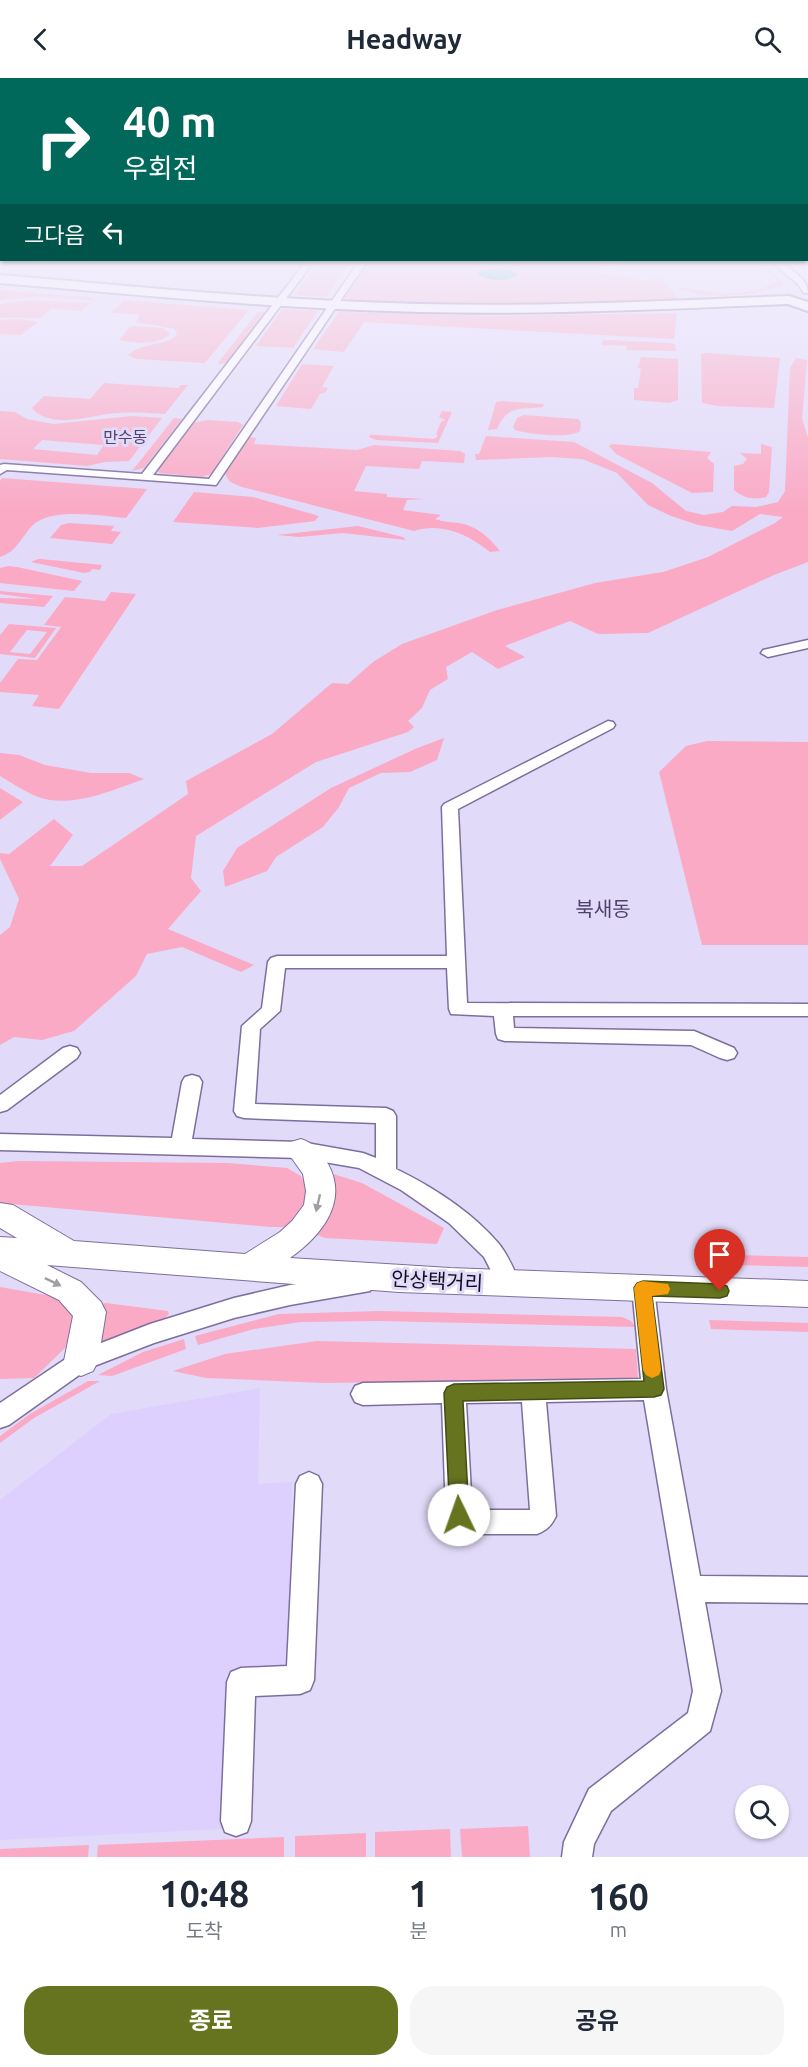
<!DOCTYPE html>
<html lang="ko">
<head>
<meta charset="utf-8">
<style>
  :root { --surface:#fff; --page:#f6f6f7; --text:#1f2937; --muted:#747a83; --accent:#66741f }
  body { margin:0; font-family:Ubuntu,"Noto Sans KR",sans-serif; background:var(--page); color:var(--text); height:100vh; display:flex; flex-direction:column; font-size:22px; white-space:nowrap }
  * { box-sizing:border-box; margin:0 }
  p { font-size:20px; color:var(--muted) }
  .icon { flex:none; width:33px; height:33px; fill:none; stroke:currentColor; stroke-width:2; stroke-linecap:round; stroke-linejoin:round }
  .map { position:relative; height:1779px; overflow:hidden }
  .details { display:flex; flex-direction:column; background:var(--surface); flex:1 }
  .details>* { flex:none }
  .guide { position:absolute; left:0px; top:0px; width:808px; height:183px; box-shadow:0 2px 4px #0004; background:#00695c; color:#fff; overflow:hidden }
  .tools { position:absolute; left:735px; top:1707px; display:grid; gap:12px }
  .tools a { display:grid; place-items:center; width:54px; height:54px; border-radius:50%; background:var(--surface); box-shadow:0 2px 4px #0004; font-size:30px }
  .pin { position:absolute; display:grid; place-items:center; width:51px; height:51px; color:#fff; margin:-62px -26px; border-radius:50% 50% 50% 0; rotate:-45deg; box-shadow:0 0 6px #0007 }
  .pin .icon { rotate:45deg }
  .me { position:absolute; width:66px; margin:-33px; rotate:357deg; stroke-linejoin:round; filter:drop-shadow(0 0 4px #0008) }
  .turn { display:flex; align-items:center; gap:21px; height:126px; padding:0 24px; font-size:27px }
  .turn .icon { width:78px; height:78px; stroke-width:2.5 }
  .turn b { display:block; font-size:42px; line-height:51px }
  .then { display:flex; align-items:center; height:57px; padding:0 24px; background:#0003; gap:12px; font-size:22px }
  .eta { display:flex; justify-content:space-evenly; align-items:center; height:102px; text-align:center }
  .eta b { font-size:36px; font-weight:700; line-height:42px }
  .action { display:flex; gap:12px; margin-top:auto; padding:12px 24px }
  .action a { flex:1; height:69px; border-radius:24px; background:var(--accent); color:#fff; font-size:24px; font-weight:700; line-height:69px; text-align:center }
  .action a+a { background:var(--page); color:var(--text) }
  header { display:flex; justify-content:space-between; align-items:center; height:78px; padding:0 24px; background:var(--surface); font-size:27px; font-weight:700 }
  .map>svg:first-child { display:block }
  .built { fill:#ddd0ff }
  .green { fill:#faaac5; fill-rule:evenodd }
  .water { fill:#00b39a }
  .lines { fill:none; stroke-linecap:round; stroke-linejoin:round }
  .street-casing { stroke:#7d6f9d; stroke-width:3 }
  .secondary-casing { stroke:#7d6f9d; stroke-width:2 }
  .primary-casing { stroke:#7d6f9d; stroke-width:4 }
  .street { fill:#fff; fill-rule:evenodd }
  .secondary { fill:#fff; fill-rule:evenodd }
  .primary { fill:#fff; fill-rule:evenodd }
  .oneway { fill:#a09ea5 }
  .route { fill:#66741f; stroke:#424b14; stroke-width:1.5 }
  .slow { fill:#f59e0b }
  .labels { text-anchor:middle; stroke-width:6; stroke-linejoin:round; paint-order:stroke }
  .far-quarter-label { font-size:16px; fill:#4f416b; stroke:#e2daf9 }
  .quarter-label { font-size:20px; fill:#4f416b; stroke:#e2daf9 }
  .near-street-label { font-size:20px; fill:#120d1e; stroke:#e2daf9 }
</style>
</head>
<body>
<header><svg class="icon" aria-label="back" viewBox="0 0 24 24"><path d="M15 5l-7 7 7 7"/></svg>Headway<svg class="icon" aria-label="search" viewBox="0 0 24 24"><circle cx="10" cy="10" r="6"/><path d="M15 15l6 6"/></svg></header>
<div class="map">
<svg width="808" height="1779" viewBox="0 0 808 1779">
  <rect width="100%" height="100%" fill="#e2daf9"/>
  <path class="built" d="M 260,1310 L 258,1406 L 292,1404 L 289,1613 L 250,1616 L 243,1750 L 0,1762 L 0,1422 L 111,1336 Z"/>
  <path class="green" d="M 321,182 L 353,182 L 326,219 L 294,217 Z
    M 369,182 L 614,182 L 614,187 L 601,186 L 600,196 L 626,198 L 636,202 L 661,201 L 679,221 L 596,226 L 499,227 L 345,223 L 344,220 Z
    M 730,182 L 758,182 L 784,205 C 760,219 702,223 677,209 C 713,214 745,222 778,203 L 761,187 Z
    M 0,212 L 95,220 L 92,222 L 35,219 L 0,222 Z
    M 31,222 L 90,225 L 82,233 L 51,231 L 40,240 L 0,240 L 0,226 Z
    M 124,222 L 247,232 L 248,233 L 205,285 L 136,281 L 128,277 C 144,264 160,269 176,258 L 177,255 L 175,251 L 136,244 L 140,236 L 111,235 Z
    M 282,231 L 318,233 L 293,270 L 256,268 Z
    M 258,234 L 265,234 L 226,285 L 217,286 Z
    M 339,234 L 489,238 L 677,235 L 674,261 L 364,244 L 344,274 L 313,271 Z
    M 19,241 L 38,244 L 21,257 L 0,256 L 0,242 Z
    M 134,248 L 163,250 L 170,256 C 158,268 134,265 119,262 L 130,249 Z
    M 607,262 L 670,265 L 675,266 L 676,273 L 627,272 L 627,268 L 602,267 L 602,263 Z
    M 706,275 L 780,280 L 774,330 L 717,328 L 702,325 L 701,276 Z
    M 641,279 L 678,281 L 678,322 L 670,325 L 634,322 L 634,310 L 638,310 L 641,291 L 638,290 Z
    M 796,280 L 807,282 L 802,341 L 808,359 L 808,484 L 774,497 L 648,555 L 598,556 L 570,543 L 505,568 L 525,579 L 498,591 L 472,574 L 446,589 L 448,601 L 430,612 L 422,630 L 408,643 L 414,649 L 408,654 L 316,684 L 196,758 L 191,800 L 201,813 L 168,851 L 254,887 L 241,894 L 182,869 L 147,876 L 136,898 L 74,953 L 42,962 L 14,959 L 0,967 L 0,857 L 10,849 L 19,821 L 0,781 L 0,775 L 9,776 L 54,741 L 73,757 L 50,788 L 82,788 L 188,716 L 186,703 L 272,656 L 332,605 L 348,606 L 373,584 L 402,566 L 497,532 L 595,505 L 663,494 L 708,479 L 775,445 L 783,439 L 760,436 L 732,453 L 698,447 L 671,438 L 648,427 L 617,395 L 582,381 L 551,379 L 476,382 L 475,376 L 479,376 L 486,358 L 574,364 L 652,405 L 686,433 L 704,437 L 723,434 L 732,428 L 756,429 L 778,424 L 785,413 L 790,290 Z
    M 302,286 L 334,288 L 322,309 L 328,310 L 325,315 L 320,316 L 311,331 L 276,328 Z
    M 104,305 L 178,310 L 181,307 L 188,307 L 165,336 C 149,335 134,334 118,335 C 93,336 51,353 32,330 L 44,318 L 90,321 Z
    M 496,324 L 502,323 L 544,326 L 543,329 C 520,332 508,326 497,351 L 488,352 Z
    M 0,333 L 15,334 L 27,341 L 53,346 L 132,338 L 162,340 L 129,383 L 105,384 L 87,388 L 0,381 ZM 42,362 L 103,367 L 103,368 L 97,377 L 33,371 Z
    M 442,333 L 452,334 L 438,365 L 376,362 L 369,359 L 370,357 L 377,357 L 434,361 L 438,358 L 436,356 L 441,344 L 445,342 L 439,339 Z
    M 524,337 L 578,341 L 581,344 L 580,353 C 571,361 527,356 515,352 L 513,349 L 517,340 Z
    M 174,340 L 182,341 L 144,390 L 132,393 Z
    M 208,342 L 238,344 L 243,347 L 211,396 L 202,399 L 159,395 L 158,392 L 192,345 Z
    M 249,359 L 256,360 L 254,366 L 357,372 L 374,367 L 460,373 L 465,376 L 464,385 L 422,383 L 419,391 L 366,388 L 354,413 L 387,416 L 387,419 L 423,421 L 407,422 L 403,432 L 441,437 L 435,441 C 443,444 451,444 459,445 C 477,448 489,459 500,473 L 490,474 C 469,457 442,444 414,453 L 242,409 L 230,404 L 225,396 Z
    M 612,366 L 711,374 L 707,380 L 714,386 L 713,414 L 692,415 L 616,376 L 609,368 Z
    M 761,366 L 772,369 L 769,414 L 766,419 C 754,422 743,420 734,412 L 734,388 L 743,386 L 747,381 L 740,375 L 761,376 Z
    M 2,400 L 147,411 L 126,440 C 101,438 52,429 33,447 C 21,459 18,473 0,479 L 0,403 Z
    M 194,414 L 253,419 L 319,438 L 315,443 L 258,450 L 173,444 Z
    M 69,445 L 114,448 L 111,453 L 121,454 L 112,466 L 50,460 L 61,447 Z
    M 358,448 L 403,459 L 406,462 L 343,455 L 299,459 L 277,457 Z
    M 38,481 L 41,481 L 102,487 L 100,492 L 92,491 L 90,494 L 84,495 L 31,484 Z
    M 8,488 L 17,489 L 82,503 L 74,513 L 0,505 L 0,490 Z
    M 0,513 L 53,518 L 44,529 L 0,525 L 0,520 L 37,521 L 0,516 Z
    M 111,514 L 136,516 L 59,631 L 32,628 L 39,617 L 0,614 L 0,605 L 18,581 L 37,582 L 61,549 L 44,547 L 65,519 L 105,523 Z
    M 9,546 L 56,550 L 35,580 L 0,576 L 0,557 ZM 27,552 L 47,554 L 30,576 L 10,574 Z
    M 444,660 L 437,682 L 410,694 L 381,695 L 349,710 L 339,729 L 323,749 L 276,779 L 267,793 L 225,809 L 223,793 L 237,770 L 331,710 L 415,671 Z
    M 707,663 L 808,664 L 808,867 L 702,867 L 659,694 L 686,668 Z
    M 0,675 L 19,677 L 45,687 L 91,695 L 129,695 L 144,701 C 112,712 72,731 38,719 C 25,714 12,705 0,698 Z
    M 0,710 L 23,724 L 0,742 Z
    M 19,1083 L 228,1085 L 287,1090 L 301,1098 L 307,1111 L 309,1127 L 288,1149 L 270,1149 L 0,1125 L 0,1085 Z
    M 333,1096 L 362,1105 L 444,1150 L 437,1166 L 325,1160 L 317,1157 L 333,1129 L 335,1117 L 331,1101 Z
    M 699,1176 L 808,1179 L 808,1189 L 701,1186 Z
    M 0,1209 L 63,1220 L 76,1243 L 65,1270 L 34,1300 L 0,1301 Z
    M 106,1225 L 168,1233 L 169,1236 L 164,1241 L 98,1267 L 101,1226 Z
    M 380,1233 L 622,1239 L 631,1243 L 636,1249 L 380,1243 L 301,1244 L 254,1251 L 198,1267 L 195,1258 L 279,1236 Z
    M 709,1242 L 808,1245 L 808,1254 L 711,1251 Z
    M 184,1261 L 186,1271 L 112,1298 L 98,1297 L 143,1274 Z
    M 317,1263 L 636,1271 L 638,1300 L 324,1305 L 206,1300 L 173,1293 L 225,1276 Z
    M 88,1303 L 100,1303 L 34,1340 L 0,1365 L 0,1358 L 30,1336 Z
    M 528,1748 L 530,1779 L 462,1779 L 460,1751 Z
    M 450,1751 L 451,1779 L 375,1779 L 375,1754 Z
    M 366,1755 L 366,1779 L 295,1779 L 295,1758 Z
    M 284,1759 L 284,1779 L 97,1779 L 98,1767 Z
    M 89,1767 L 88,1779 L 0,1779 L 0,1771 Z"/>
  <path class="water" d="M 499,190 L 513,193 L 517,197 C 506,204 489,203 478,197 L 480,193 Z"/>
  <g class="lines">
    <defs>
      <path id="street" d="M 307,182 L 315,182 L 153,397 L 209,401 L 360,182 L 368,182 L 216,407 L 7,392 L 0,396 L 0,387 L 4,386 L 142,396 Z
        M 769,182 L 777,182 C 789,190 808,200 808,215 L 804,215 L 798,206 Z
        M 808,562 L 808,570 L 768,579 L 761,575 L 763,572 Z
        M 608,643 L 613,644 L 615,647 L 613,650 L 458,731 L 467,925 L 808,926 L 808,938 L 513,938 L 514,950 L 694,953 L 734,970 L 737,975 L 734,980 L 727,982 L 720,980 L 691,967 L 505,963 L 498,961 L 496,956 L 494,938 L 451,936 L 449,931 L 447,890 L 285,890 L 280,933 L 260,951 L 255,1026 L 386,1030 L 393,1033 L 396,1038 L 396,1091 C 433,1109 472,1134 499,1166 C 508,1177 515,1194 521,1207 L 518,1214 L 510,1216 L 502,1214 L 484,1179 L 449,1145 L 401,1112 L 359,1090 L 301,1080 L 0,1072 L 0,1056 L 172,1060 L 182,1004 L 185,999 L 192,997 L 199,999 L 202,1004 L 192,1061 L 301,1064 L 363,1075 L 376,1080 L 376,1045 L 244,1040 L 237,1038 L 234,1033 L 242,948 L 262,930 L 268,884 L 271,880 L 277,878 L 447,878 L 442,729 L 444,726 Z
        M 70,968 L 77,970 L 80,975 L 77,980 L 7,1032 L 0,1034 L 0,1017 L 63,970 Z
        M 362,1197 L 370,1199 L 373,1206 L 370,1213 L 290,1227 L 234,1240 L 154,1265 L 89,1290 L 9,1347 L 0,1350 L 0,1325 L 73,1276 L 150,1246 L 234,1220 L 290,1207 Z
        M 643,1201 L 651,1203 L 654,1210 L 666,1311 L 700,1498 L 808,1499 L 808,1525 L 705,1524 L 721,1613 L 710,1653 L 611,1733 L 594,1766 L 592,1779 L 562,1779 L 564,1764 L 589,1711 L 688,1635 L 693,1613 L 644,1322 L 546,1324 L 556,1438 C 551,1448 547,1452 537,1456 L 464,1456 L 455,1453 L 446,1437 L 442,1325 L 363,1327 L 355,1324 L 351,1316 L 355,1308 L 363,1305 L 641,1301 L 632,1210 L 635,1203 ZM 522,1324 L 530,1432 L 472,1432 L 466,1325 Z
        M 309,1394 L 318,1398 L 322,1406 L 314,1602 L 310,1612 L 300,1616 L 255,1618 L 251,1743 L 247,1754 L 236,1758 L 225,1754 L 221,1743 L 227,1604 L 231,1594 L 241,1590 L 287,1588 L 296,1406 L 300,1398 Z"/>
      <path id="secondary" d="M 301,1061 C 314,1065 321,1074 328,1086 C 349,1124 321,1158 290,1180 L 450,1190 L 808,1203 L 808,1229 L 399,1214 L 47,1187 L 81,1204 L 101,1224 L 106,1234 L 98,1283 L 93,1293 L 81,1298 L 69,1293 L 64,1283 L 73,1238 L 59,1222 L 0,1193 L 0,1159 L 17,1160 L 0,1150 L 0,1125 L 13,1127 L 74,1163 L 245,1176 L 280,1154 L 292,1143 L 304,1127 L 306,1113 L 303,1096 L 286,1072 L 291,1064 Z"/>
      <path id="primary" d="M 0,197 C 140,209 281,223 421,226 C 544,229 667,223 789,218 L 808,224 L 808,233 L 788,226 C 665,231 543,237 421,234 C 280,231 140,217 0,205 Z"/>
    </defs>
    <use href="#street" class="street-casing"/>
    <use href="#secondary" class="secondary-casing"/>
    <use href="#primary" class="primary-casing"/>
    <use href="#street" class="street"/>
    <use href="#secondary" class="secondary"/>
    <use href="#primary" class="primary"/>
  </g>
  <defs><path id="oneway-solid" d="M-6-.8H1V-3.2L6.5 0L1 3.2V.8H-6Z" transform="scale(1.5)"/></defs>
  <g class="oneway">
    <use href="#oneway-solid" transform="translate(318 1125) rotate(103)"/>
    <use href="#oneway-solid" transform="translate(53 1204) rotate(26)"/>
  </g>
  <linearGradient id="sky" x2="0" y2="1"><stop stop-color="#4bb4c9"/><stop offset="0.42" stop-color="#f2eefc"/><stop offset="1" stop-color="#f2eefc" stop-opacity="0"/></linearGradient>
  <rect width="808" height="431" fill="url(#sky)"/>
  <path class="route" d="M 643,1203 L 720,1206 L 727,1208 L 729,1213 L 727,1218 L 720,1220 L 652,1218 L 664,1311 L 661,1317 L 654,1319 L 463,1323 L 469,1437 L 466,1443 L 459,1446 L 452,1443 L 450,1437 L 444,1315 L 447,1309 L 454,1306 L 644,1303 L 634,1210 L 637,1205 Z"/>
  <path class="slow" d="M 643,1203 L 668,1206 L 670,1211 L 668,1216 L 652,1218 L 661,1292 L 659,1297 L 652,1300 L 646,1297 L 643,1292 L 634,1210 L 637,1205 Z"/>
  <g class="labels">
    <g class="far-quarter-label">
      <text x="125" y="365">만수동</text>
    </g>
    <g class="quarter-label">
      <text x="603" y="838">북새동</text>
    </g>
    <g class="near-street-label">
      <text transform="translate(437 1203) rotate(3)" y="7">안상택거리</text>
    </g>
  </g>
</svg>
<div class="tools">
<a><svg class="icon" aria-label="search" viewBox="0 0 24 24"><circle cx="10" cy="10" r="6"/><path d="M15 15l6 6"/></svg></a>
</div>
<div class="pin" style="left:720px;top:1213px;background:#d93025"><svg class="icon" aria-label="arrive" viewBox="0 0 24 24"><path d="M6 21V4h12l-3 4 3 4H6"/></svg></div>
<svg class="me" style="left:459px;top:1437px" viewBox="-20 -20 40 40"><circle r="19" fill="#fff"/><path d="M0-13L10 11 0 6-10 11z" fill="#66741f"/></svg>
<div class="guide">
<div class="turn"><svg class="icon" aria-label="right" viewBox="0 0 24 24"><path d="M7 20v-9h11M14 6l5 5-5 5"/></svg><div><b>40 m</b>우회전</div></div>
<div class="then">그다음<svg class="icon" aria-label="left" viewBox="0 0 24 24"><path d="M17 20v-9H6M10 6l-5 5 5 5"/></svg></div>
</div>
</div>
<section class="details">
<div class="eta">
<div><b>10:48</b><p>도착</p></div>
<div><b>1</b><p>분</p></div>
<div><b>160</b><p>m</p></div>
</div>
<div class="action"><a>종료</a><a>공유</a></div>
</section>
</body>
</html>
